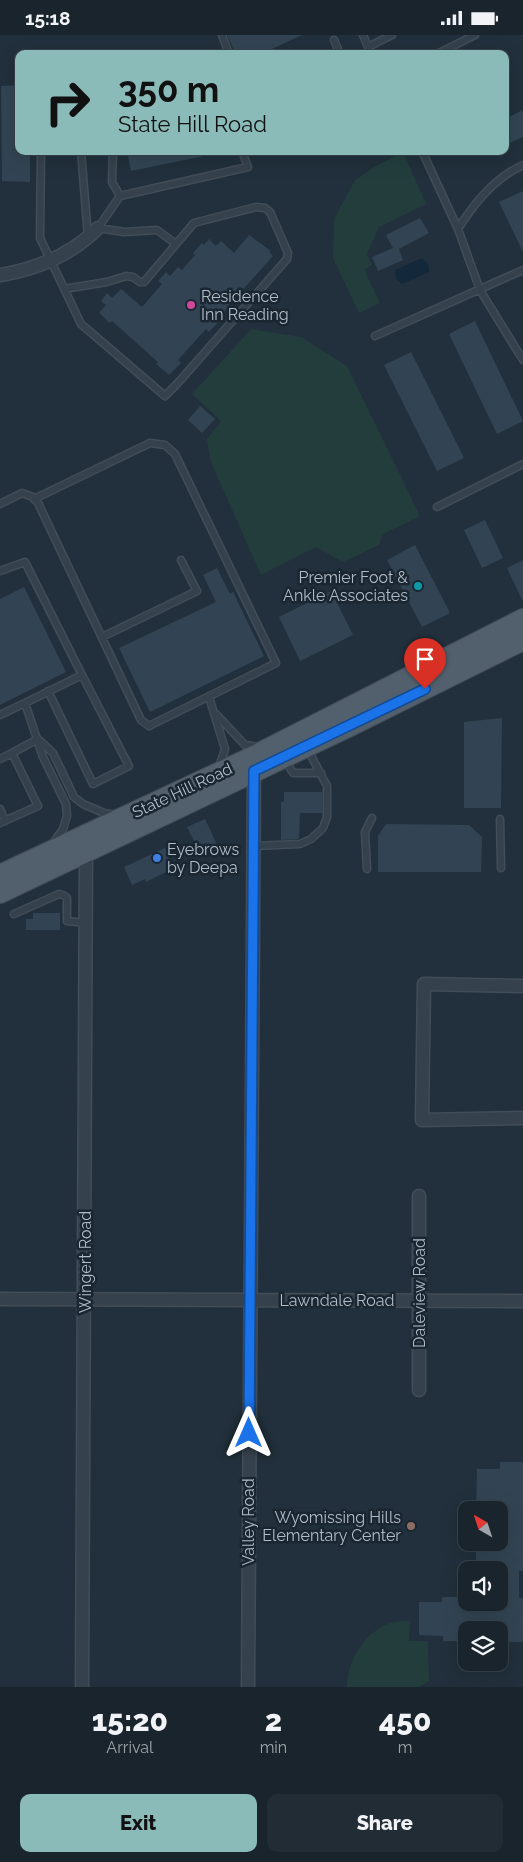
<!DOCTYPE html>
<html lang="en">
<head>
<meta charset="utf-8">
<style>
  :root { --surface:#19242d; --page:#222c35; --text:#f1f3f6; --muted:#9fa4aa; --line:#374149; --accent:#8bbbb9 }
  body { margin:0; font-family:Raleway,sans-serif; background:var(--page); color:var(--text); height:100vh; display:flex; flex-direction:column; font-size:19px; white-space:nowrap }
  * { box-sizing:border-box; margin:0 }
  p { font-size:16px; color:var(--muted) }
  .icon { flex:none; width:28px; height:28px; fill:none; stroke:currentColor; stroke-width:2; stroke-linecap:round; stroke-linejoin:round }
  .map { position:relative; height:1652px; overflow:hidden }
  .panel { display:flex; flex-direction:column; background:var(--surface); flex:1 }
  .panel>* { flex:none }
  .banner { position:absolute; left:15px; top:15px; width:494px; height:105px; border-radius:10px; box-shadow:0 5px 20px #0002,0 0 0 1px var(--line); background:#8bbbb9; color:#111; overflow:hidden }
  .needle { width:32px; rotate:321deg }
  .controls { position:absolute; left:458px; top:1466px; display:grid; gap:10px }
  .controls a { display:grid; place-items:center; width:50px; height:50px; border-radius:10px; background:var(--surface); box-shadow:0 5px 20px #0002,0 0 0 1px var(--line); font-size:25px }
  .pin { position:absolute; display:grid; place-items:center; width:42px; height:42px; color:#fff; margin:-51px -21px; border-radius:50% 50% 50% 0; rotate:-45deg; box-shadow:0 0 5px #0007 }
  .pin .icon { rotate:45deg }
  .me { position:absolute; width:55px; margin:-28px; rotate:0deg; stroke-linejoin:round; filter:drop-shadow(0 0 4px #0008) }
  .turn { display:flex; align-items:center; gap:18px; height:105px; padding:0 20px; font-size:22px }
  .turn .icon { width:65px; height:65px; stroke-width:2.5 }
  .turn b { display:block; font-size:35px; line-height:42px }
  .eta { display:flex; justify-content:space-evenly; align-items:center; height:85px; text-align:center }
  .eta b { font-size:30px; font-weight:800; line-height:35px }
  .primary-button { display:flex; gap:10px; margin-top:auto; padding:10px 20px }
  .primary-button a { flex:1; height:58px; border-radius:10px; background:var(--accent); color:#111; font-size:20px; font-weight:800; line-height:58px; text-align:center }
  .primary-button a+a { background:var(--page); color:var(--text) }
  .status { display:flex; justify-content:space-between; align-items:center; height:35px; padding:0 25px; background:var(--surface); direction:ltr }
  .status svg { height:14px; fill:currentColor }
  .map>svg:first-child { display:block }
  .green { fill:#233d3d }
  .water { fill:#13283a }
  .building { fill:#324453 }
  .lines { fill:none; stroke-linecap:round; stroke-linejoin:round }
  .lane-casing { stroke:#414d58; stroke-width:9 }
  .street-casing { stroke:#414d58; stroke-width:15 }
  .primary-casing { stroke:#414d58; stroke-width:22 }
  .lane { stroke:#35414c; stroke-width:6 }
  .street { stroke:#35414c; stroke-width:12 }
  .primary { stroke:#52606d; stroke-width:20 }
  .route-casing { stroke:#114b97; stroke-width:12 }
  .route { stroke:#1a73e8; stroke-width:9 }
  .hotel-dot { fill:#d1479c; stroke:#1a2631; stroke-width:2 }
  .culture-dot { fill:#0f9aa8; stroke:#1a2631; stroke-width:2 }
  .shop-dot { fill:#3f7fe0; stroke:#1a2631; stroke-width:2 }
  .education-dot { fill:#8d6e63; stroke:#1a2631; stroke-width:2 }
  .labels { text-anchor:middle; stroke-width:5; stroke-linejoin:round; paint-order:stroke }
  .poi-label { font-size:16px; fill:#b0bcc8; stroke:#1a2631; text-anchor:start }
  .street-label { font-size:16px; fill:#b0bcc8; stroke:#1a2631 }
</style>
</head>
<body>
<div class="status"><b>15:18</b><svg viewBox="0 0 49 12"><path d="M0 12V9h3v3zM5 12V6h3v6zM10 12V3h3v9zM15 12V0h3v12zM26 1h20v11H26zM47 4h2v5h-2z"/></svg></div>
<div class="map">
<svg width="523" height="1652" viewBox="0 0 523 1652">
  <rect width="100%" height="100%" fill="#21303c"/>
  <path class="green" d="M 403,117 L 426,169 L 379,192 L 367,219 L 372,230 L 364,235 L 380,268 L 359,278 L 333,223 L 334,184 L 355,145 L 374,132 Z
    M 251,294 L 301,302 L 347,331 L 420,481 L 383,499 L 379,510 L 343,527 L 316,512 L 261,540 L 210,425 L 207,404 L 221,386 L 192,359 Z
    M 410,1586 L 409,1606 L 428,1606 L 429,1646 L 419,1652 L 347,1652 C 347,1625 367,1593 394,1587 C 399,1586 405,1586 410,1586 Z"/>
  <path class="water" d="M 422,223 L 428,229 L 429,237 L 402,249 L 396,244 L 395,235 Z"/>
  <path class="building" d="M 227,0 L 302,0 L 261,19 L 236,19 Z
    M 19,50 L 19,116 L 30,116 L 30,147 L 2,146 L 1,51 Z
    M 523,75 L 523,102 L 505,110 L 505,84 Z
    M 127,116 L 203,116 L 204,121 L 131,136 Z
    M 523,156 L 523,217 L 499,167 Z
    M 420,183 L 429,198 L 399,214 L 403,225 L 378,236 L 372,222 L 393,213 L 386,200 Z
    M 249,200 L 271,216 L 269,217 L 273,221 L 229,270 L 221,281 L 223,282 L 209,297 L 206,294 L 178,325 L 181,328 L 169,340 L 156,329 L 158,327 L 112,286 L 110,288 L 99,278 L 106,270 L 101,266 L 107,258 L 112,263 L 121,254 L 142,272 L 162,249 L 158,246 L 166,237 L 170,241 L 178,232 L 182,235 L 195,220 L 193,218 L 202,208 L 204,210 L 209,204 L 216,211 L 221,206 L 234,218 Z
    M 475,286 L 523,386 L 497,399 L 449,299 Z
    M 411,317 L 464,423 L 437,436 L 384,330 Z
    M 200,371 L 215,384 L 202,398 L 188,385 Z
    M 485,485 L 503,523 L 482,533 L 464,495 Z
    M 415,510 L 450,578 L 422,592 L 387,525 Z
    M 523,525 L 523,567 L 507,533 Z
    M 217,533 L 230,559 L 233,557 L 264,621 L 150,677 L 119,613 L 216,567 L 203,540 Z
    M 24,552 L 66,637 L 0,670 L 0,564 Z
    M 331,556 L 353,600 L 300,626 L 279,582 Z
    M 502,683 L 501,773 L 464,773 L 464,687 Z
    M 284,757 L 322,757 L 322,778 L 300,778 L 299,804 L 281,805 L 281,767 L 284,767 Z
    M 205,784 L 219,814 L 202,822 L 187,792 Z
    M 386,789 L 469,790 L 482,802 L 481,837 L 378,837 L 378,801 Z
    M 165,813 L 174,833 L 146,847 L 145,844 L 132,850 L 124,832 Z
    M 33,878 L 60,878 L 60,895 L 26,895 L 26,884 L 33,884 Z
    M 500,1427 L 523,1427 L 523,1536 L 519,1536 L 519,1563 L 523,1563 L 523,1607 L 499,1607 L 499,1595 L 466,1595 L 466,1606 L 443,1606 L 443,1601 L 419,1600 L 419,1567 L 442,1567 L 442,1562 L 466,1562 L 466,1568 L 499,1568 L 499,1535 L 476,1535 L 476,1508 L 499,1508 L 499,1475 L 476,1475 L 477,1434 L 500,1434 Z"/>
  <g class="lines">
    <defs>
      <path id="lane" d="M 222,0 L 229,19
        M 363,0 L 371,19
        M 334,5 L 340,19
        M 368,12 L 392,0
        M 437,19 L 475,0
        M 41,116 L 40,203 L 81,289 L 165,361 L 177,349 L 287,224 L 288,218 L 270,177 L 265,173 L 256,172 L 194,188 L 144,247 L 140,247 L 133,242 L 126,241 L 107,247 L 64,254
        M 81,116 L 88,202
        M 113,116 L 112,147 L 120,161
        M 422,116 L 458,194
        M 523,130 C 494,143 474,168 458,194 L 480,255 L 523,325
        M 176,209 L 157,195 L 124,197 L 98,193 L 120,161 L 248,132 L 242,116
        M 375,301 L 523,235
        M 0,469 L 22,458 L 33,462 L 38,468 L 141,685 L 149,691 L 276,628 L 175,419 L 165,410 L 150,408 L 34,464
        M 437,472 L 523,429
        M 0,536 L 25,527 L 82,640 L 25,668 L 43,722 L 66,769 L 67,781 L 63,794 L 53,808
        M 102,602 L 197,556 L 181,525
        M 48,656 L 93,749 L 129,731 L 82,640
        M 209,662 L 225,714 L 219,732
        M 216,679 L 245,710 L 260,712
        M 0,680 L 25,668
        M 39,705 L 53,718 L 74,762 L 83,769 L 104,778 L 116,780
        M 0,724 L 12,718
        M 285,725 L 293,738 L 321,738
        M 0,774 L 5,786
        M 500,784 L 501,833
        M 0,788 L 38,771 L 12,718 L 38,704
        M 253,811 L 300,809 L 311,804 L 323,793 L 327,782 L 327,751 L 308,715
        M 367,834 L 365,797 L 372,783
        M 14,879 L 59,859 L 63,860 L 67,863 L 67,886 L 86,888"/>
      <path id="street" d="M 0,240 C 37,234 71,220 98,193
        M 523,951 L 424,949 L 422,1085 L 523,1083
        M 419,1161 L 419,1355
        M 0,1264 L 523,1266
        M 82,1652 L 86,812
        M 248,1652 L 254,736 L 252,732"/>
      <path id="primary" d="M 0,840 L 248,724 L 523,584
        M 0,858 L 350,691 L 523,605"/>
    </defs>
    <use href="#lane" class="lane-casing"/>
    <use href="#street" class="street-casing"/>
    <use href="#primary" class="primary-casing"/>
    <use href="#lane" class="lane"/>
    <use href="#street" class="street"/>
    <use href="#primary" class="primary"/>
  </g>
  <g class="lines">
    <defs>
      <path id="route" d="M 249,1398 L 254,736 L 425,654"/>
    </defs>
    <use href="#route" class="route-casing"/>
    <use href="#route" class="route"/>
  </g>
  <circle class="hotel-dot" cx="191" cy="270" r="5"/>
  <circle class="culture-dot" cx="418" cy="551" r="5"/>
  <circle class="shop-dot" cx="157" cy="823" r="5"/>
  <circle class="education-dot" cx="411" cy="1491" r="5"/>
  <g class="labels">
    <g class="poi-label">
      <text x="201" y="267">Residence<tspan x="201" dy="18">Inn Reading</tspan></text>
      <text x="408" y="548" text-anchor="end">Premier Foot &amp;<tspan x="408" dy="18">Ankle Associates</tspan></text>
      <text x="167" y="820">Eyebrows<tspan x="167" dy="18">by Deepa</tspan></text>
      <text x="401" y="1488" text-anchor="end">Wyomissing Hills<tspan x="401" dy="18">Elementary Center</tspan></text>
    </g>
    <g class="street-label">
      <text transform="translate(182 755) rotate(-25)" y="6">State Hill Road</text>
      <text transform="translate(85 1227) rotate(-90)" y="6">Wingert Road</text>
      <text transform="translate(419 1258) rotate(-90)" y="6">Daleview Road</text>
      <text x="337" y="1271">Lawndale Road</text>
      <text transform="translate(248 1487) rotate(-90)" y="6">Valley Road</text>
    </g>
  </g>
</svg>
<div class="controls">
<a><svg class="needle" viewBox="-14 -14 28 28"><path d="M0-13l5 13h-10z" fill="#e53935"/><path d="M0 13l5-13h-10z" fill="#9fa4aa"/></svg></a>
<a><svg class="icon" aria-label="sound" viewBox="0 0 24 24"><path d="M4 9h4l5-4v14l-5-4H4zM17 9q2 3 0 6"/></svg></a>
<a><svg class="icon" aria-label="layers" viewBox="0 0 24 24"><path d="M12 4l9 5-9 5-9-5zM3 14l9 5 9-5"/></svg></a>
</div>
<div class="pin" style="left:425px;top:654px;background:#d93025"><svg class="icon" aria-label="arrive" viewBox="0 0 24 24"><path d="M6 21V4h12l-3 4 3 4H6"/></svg></div>
<svg class="me" style="left:249px;top:1398px" viewBox="-20 -20 40 40"><path d="M0-17L14 15 0 8-14 15z" fill="#1a73e8" stroke="#fff" stroke-width="4"/></svg>
<div class="banner">
<div class="turn"><svg class="icon" aria-label="right" viewBox="0 0 24 24"><path d="M7 20v-9h11M14 6l5 5-5 5"/></svg><div><b>350 m</b>State Hill Road</div></div>
</div>
</div>
<section class="panel">
<div class="eta">
<div><b>15:20</b><p>Arrival</p></div>
<div><b>2</b><p>min</p></div>
<div><b>450</b><p>m</p></div>
</div>
<div class="primary-button"><a>Exit</a><a>Share</a></div>
</section>
</body>
</html>
